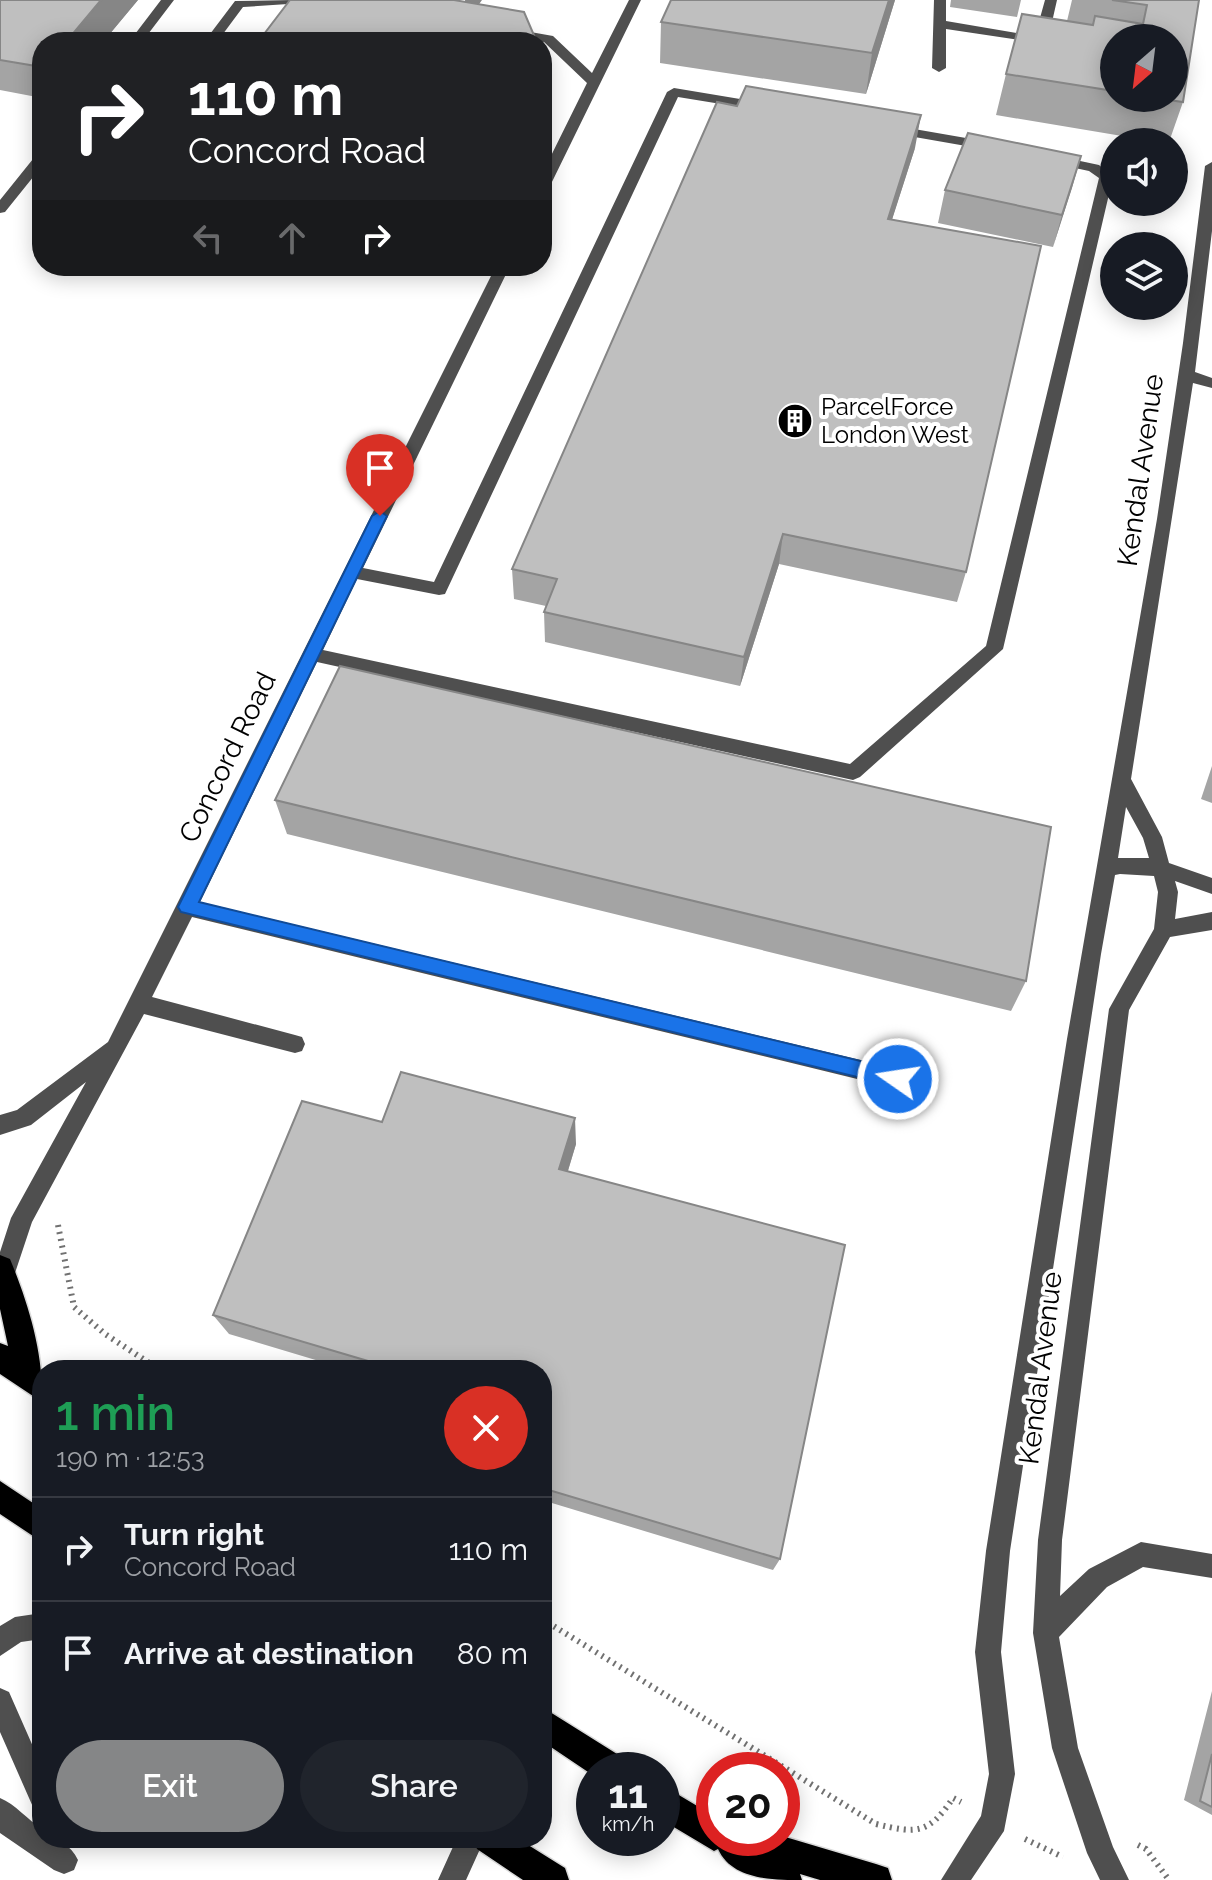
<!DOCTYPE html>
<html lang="en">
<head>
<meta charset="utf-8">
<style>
  :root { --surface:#171b24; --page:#20242c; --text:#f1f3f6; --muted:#9ea1a6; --line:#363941; --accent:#858687 }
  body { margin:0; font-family:Raleway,sans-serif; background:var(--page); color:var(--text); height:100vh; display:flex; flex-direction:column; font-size:30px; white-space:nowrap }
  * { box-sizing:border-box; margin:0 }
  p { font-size:26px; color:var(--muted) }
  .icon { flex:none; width:44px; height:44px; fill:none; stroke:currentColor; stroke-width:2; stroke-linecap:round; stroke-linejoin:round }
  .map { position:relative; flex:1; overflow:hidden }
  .side { position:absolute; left:32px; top:1360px; width:520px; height:488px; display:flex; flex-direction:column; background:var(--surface); border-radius:32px; box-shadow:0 4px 20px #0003 }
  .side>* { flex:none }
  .guide { position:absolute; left:32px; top:32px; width:520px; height:244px; border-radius:32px; box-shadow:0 4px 20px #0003; background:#202124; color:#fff; overflow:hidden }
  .needle { width:52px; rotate:208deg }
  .fabs { position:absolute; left:1100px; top:24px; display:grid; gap:16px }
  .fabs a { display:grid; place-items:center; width:88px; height:88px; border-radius:50%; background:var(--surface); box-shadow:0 4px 20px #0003; font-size:40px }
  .speed { position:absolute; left:576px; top:1752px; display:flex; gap:16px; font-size:40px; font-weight:700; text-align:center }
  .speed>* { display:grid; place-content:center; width:104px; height:104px; border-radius:50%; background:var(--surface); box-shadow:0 4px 20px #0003; line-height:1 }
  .speed small { font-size:20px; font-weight:400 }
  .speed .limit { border:12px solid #d22; background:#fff; color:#111 }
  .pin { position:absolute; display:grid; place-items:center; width:68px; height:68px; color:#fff; margin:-82px -34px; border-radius:50% 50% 50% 0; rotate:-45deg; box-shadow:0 0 8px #0007 }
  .pin .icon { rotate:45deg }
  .me { position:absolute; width:88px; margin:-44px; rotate:283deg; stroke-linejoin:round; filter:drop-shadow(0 0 6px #0008) }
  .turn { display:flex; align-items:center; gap:28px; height:168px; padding:0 24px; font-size:36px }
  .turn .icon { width:104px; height:104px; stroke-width:2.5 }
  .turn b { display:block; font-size:56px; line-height:68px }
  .lanes { display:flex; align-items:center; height:76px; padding:0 24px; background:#0003; justify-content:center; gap:40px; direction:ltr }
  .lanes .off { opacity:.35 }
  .round { display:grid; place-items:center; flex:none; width:84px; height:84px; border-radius:42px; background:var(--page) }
  .headline { display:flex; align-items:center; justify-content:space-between; height:136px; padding:0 24px }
  h1 { font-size:48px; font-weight:600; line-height:60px; color:#1e9e55 }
  .cta { display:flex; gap:16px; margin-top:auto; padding:16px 24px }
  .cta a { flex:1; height:92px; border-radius:48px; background:var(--accent); color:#fff; font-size:32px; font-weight:600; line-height:92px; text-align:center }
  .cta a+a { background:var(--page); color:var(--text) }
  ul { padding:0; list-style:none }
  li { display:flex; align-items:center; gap:24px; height:104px; padding:0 24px; border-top:2px solid var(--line) }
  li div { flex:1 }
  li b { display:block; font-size:30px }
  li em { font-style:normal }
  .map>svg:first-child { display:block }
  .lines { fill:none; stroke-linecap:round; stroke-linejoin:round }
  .highway-casing { stroke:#dbdbdb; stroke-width:3 }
  .path { stroke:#717171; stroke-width:6; stroke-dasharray:2 5; stroke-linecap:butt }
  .minor { fill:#4f4f4f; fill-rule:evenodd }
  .highway { fill:#000; fill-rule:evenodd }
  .wall { fill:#a4a4a4; fill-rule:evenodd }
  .shaded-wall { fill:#868686 }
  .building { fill:#bfbfbf; stroke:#868686; stroke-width:2 }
  .route { fill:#1a73e8; stroke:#114b97; stroke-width:2 }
  .labels { text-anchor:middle; stroke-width:8; stroke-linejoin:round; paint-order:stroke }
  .far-poi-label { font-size:24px; fill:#000; stroke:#fff; text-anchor:start }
  .street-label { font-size:28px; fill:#000; stroke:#fff }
</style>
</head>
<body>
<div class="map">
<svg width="1212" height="1880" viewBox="0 0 1212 1880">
  <rect width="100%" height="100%" fill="#fff"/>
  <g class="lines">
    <defs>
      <path id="highway" d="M 0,1255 L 10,1259 C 27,1300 42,1348 42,1392 L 33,1396 L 0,1374 L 0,1343 L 8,1346 L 0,1309 Z
        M 0,1481 L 42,1509 L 42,1542 L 0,1514 Z
        M 542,1707 L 625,1759 L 630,1770 L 594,1770 L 594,1776 L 542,1741 Z
        M 662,1785 L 714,1816 L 714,1838 L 782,1836 L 876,1864 L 888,1868 L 892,1880 L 820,1880 L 800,1874 L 802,1880 C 773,1880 732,1880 718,1849 L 714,1851 L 662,1820 Z
        M 472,1838 L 517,1838 L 565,1868 L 569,1880 L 523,1880 L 477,1849 Z"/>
    </defs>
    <use href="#highway" class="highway-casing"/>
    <path class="path" d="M 58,1225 L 74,1307 L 105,1334 L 160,1370
      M 542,1619 L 876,1824 C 917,1834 929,1834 953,1798 L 961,1802
      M 1025,1839 L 1063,1857
      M 1138,1845 L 1146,1849 L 1169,1880"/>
    <path class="minor" d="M 161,0 L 174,0 L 142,42 L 129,42 Z
      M 294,0 L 288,4 L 243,7 L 217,42 L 204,42 L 235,1 Z
      M 629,0 L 641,0 L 549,188 L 542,192 L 542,174 L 587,83 L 544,42 L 502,32 L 508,28 L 553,36 L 592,73 Z
      M 934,0 L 946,0 L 946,21 L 1035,36 L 1045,0 L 1057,0 L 1047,44 L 946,29 L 946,68 L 939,72 L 932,68 Z
      M 674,88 L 764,103 L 771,107 L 764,111 L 678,97 L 445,594 L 439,595 L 357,579 L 323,650 L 850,764 L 986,646 L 1099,178 L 1089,171 L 1047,162 L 1047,156 L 1052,155 L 1099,165 L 1113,177 L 1003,649 L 860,777 L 853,780 L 317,662 L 200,902 L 898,1069 L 905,1072 L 909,1079 L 905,1086 L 898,1089 L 192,917 L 152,997 L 295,1035 L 302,1037 L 305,1044 L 302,1051 L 295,1053 L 144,1014 L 32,1222 L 12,1282 L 0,1283 L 0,1252 L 11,1218 L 86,1082 L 31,1125 L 0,1135 L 0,1115 L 17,1110 L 108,1042 L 496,266 L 510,266 L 363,568 L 434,582 L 667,92 Z
      M 891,125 L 989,142 L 996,146 L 989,150 L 886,132 L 886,126 Z
      M 42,153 L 42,166 L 5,212 L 0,213 L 0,200 L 37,154 Z
      M 1212,162 L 1212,231 L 1195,372 L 1212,378 L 1212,388 L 1193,383 L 1131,779 L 1162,837 L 1169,863 L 1212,878 L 1212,894 L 1175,881 L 1178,892 L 1175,919 L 1212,912 L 1212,930 L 1170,937 L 1129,1010 L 1062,1540 L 1060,1596 L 1089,1569 L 1141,1542 L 1212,1554 L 1212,1578 L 1143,1567 L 1107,1587 L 1059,1637 L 1078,1748 L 1113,1847 L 1129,1880 L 1100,1880 L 1087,1853 L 1052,1748 L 1033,1633 L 1038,1540 L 1109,1009 L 1154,929 L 1158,892 L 1154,876 L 1120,874 L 1115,875 L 1101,954 L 1010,1551 L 1001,1652 L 1015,1774 L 1004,1831 L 971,1880 L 941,1880 L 981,1816 L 989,1774 L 975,1652 L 986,1551 L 1067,1039 L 1157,519 L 1183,343 L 1205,166 ZM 1126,807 L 1143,838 L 1149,858 L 1118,858 Z
      M 42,1613 L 42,1639 L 21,1642 L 0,1656 L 0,1626 L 15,1617 Z
      M 0,1688 L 9,1692 L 42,1767 L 42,1811 L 33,1807 L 0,1732 Z
      M 0,1798 C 15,1804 28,1820 42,1829 L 42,1838 C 58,1838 71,1845 78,1860 L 74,1870 L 64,1874 L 54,1870 L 0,1833 Z
      M 457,1838 L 485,1838 L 466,1880 L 438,1880 Z"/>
    <use href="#highway" class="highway"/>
  </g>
  <path class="wall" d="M 0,0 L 138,0 L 103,42 L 42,42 L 42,98 L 0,90 Z
    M 671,0 L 895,0 L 866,94 L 660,63 L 661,22 Z
    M 951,0 L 1021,0 L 1017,17 L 950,7 Z
    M 1072,0 L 1199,0 L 1183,102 L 1169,142 L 1158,142 L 996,115 L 1006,74 L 1067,21 ZM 1114,38 L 1174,98 L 1114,98 Z
    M 915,148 L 892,219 L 966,572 L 957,602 L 779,564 L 740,686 L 545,642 L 544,612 L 546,606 L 514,599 L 512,569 Z
    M 1081,156 L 1053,247 L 938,223 L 945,190 Z
    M 1212,766 L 1212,803 L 1201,799 Z
    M 275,800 L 1026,981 L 1011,1011 L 287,834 Z
    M 382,1122 L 576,1144 L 568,1171 L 780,1559 L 773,1570 L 542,1500 L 542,1370 L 349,1370 L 229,1334 L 213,1315 Z
    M 1212,1691 L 1212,1815 L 1184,1800 Z"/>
  <path class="shaded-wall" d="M 101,0 L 138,0 L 103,42 L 66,42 Z
    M 465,0 L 482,0 L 467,21 Z
    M 889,0 L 895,0 L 866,94 L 872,53 Z
    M 921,115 L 915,148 L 882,251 L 888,219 Z
    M 1081,156 L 1072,188 L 1053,247 L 1062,215 Z
    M 783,534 L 779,564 L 740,686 L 744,657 Z
    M 575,1118 L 576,1144 L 561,1193 L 559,1169 Z"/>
  <path class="building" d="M 0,0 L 101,0 L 66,42 L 42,42 L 42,67 L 0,60 Z
    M 290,0 L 454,0 L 524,12 L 536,40 L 535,42 L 258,42 Z
    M 671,0 L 889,0 L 872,53 L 661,22 Z
    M 1112,0 L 1199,0 L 1183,102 L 1155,98 L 1174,98 L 1174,38 L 1114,38 L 1114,91 L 1006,74 L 1022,14 L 1093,25 L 1095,16 L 1143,24 L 1147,5 Z
    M 746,86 L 921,115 L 888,219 L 1041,246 L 966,572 L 783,534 L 744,657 L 544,612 L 557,579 L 512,569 L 717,102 L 737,106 Z
    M 968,133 L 1081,156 L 1062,215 L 945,190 Z
    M 340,666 L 1051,827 L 1026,981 L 275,800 Z
    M 401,1072 L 575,1118 L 559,1169 L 845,1245 L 780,1559 L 542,1488 L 542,1370 L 376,1370 L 378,1364 L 213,1315 L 302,1101 L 382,1122 Z
    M 1212,1754 L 1212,1807 L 1200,1801 Z"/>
  <path class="route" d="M 380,511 L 387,516 L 199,902 L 898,1070 L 905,1072 L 908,1079 L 905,1085 L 898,1087 L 181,912 L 178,907 L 181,901 L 372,516 Z"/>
  <defs>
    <symbol id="building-disc" viewBox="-11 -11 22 22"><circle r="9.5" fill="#000" stroke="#fff"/><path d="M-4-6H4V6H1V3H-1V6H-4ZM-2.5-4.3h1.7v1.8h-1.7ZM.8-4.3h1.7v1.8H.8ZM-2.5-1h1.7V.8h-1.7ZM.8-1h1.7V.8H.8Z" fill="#fff"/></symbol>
  </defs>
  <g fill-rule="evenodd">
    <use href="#building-disc" x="775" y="401" width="40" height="40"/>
  </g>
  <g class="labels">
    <g class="far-poi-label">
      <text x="821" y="415">ParcelForce<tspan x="821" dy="28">London West</tspan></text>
    </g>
    <g class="street-label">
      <text transform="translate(1140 470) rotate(-82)" y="10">Kendal Avenue</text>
      <text transform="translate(227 757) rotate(-64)" y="10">Concord Road</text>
      <text transform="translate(1040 1368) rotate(-83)" y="10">Kendal Avenue</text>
    </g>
  </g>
</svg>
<div class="fabs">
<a><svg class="needle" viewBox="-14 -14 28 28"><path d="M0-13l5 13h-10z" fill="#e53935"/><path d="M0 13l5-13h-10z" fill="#9ea1a6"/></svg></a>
<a><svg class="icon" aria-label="sound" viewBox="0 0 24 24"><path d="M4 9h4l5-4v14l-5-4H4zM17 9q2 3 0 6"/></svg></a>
<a><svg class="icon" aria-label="layers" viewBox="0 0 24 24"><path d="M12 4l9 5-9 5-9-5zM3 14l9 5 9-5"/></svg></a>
</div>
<div class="speed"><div>11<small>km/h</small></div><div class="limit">20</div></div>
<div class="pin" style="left:380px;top:516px;background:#d93025"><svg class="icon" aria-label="arrive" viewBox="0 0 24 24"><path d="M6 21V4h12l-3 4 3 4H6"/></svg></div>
<svg class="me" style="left:898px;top:1079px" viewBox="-20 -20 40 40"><circle r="17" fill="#1a73e8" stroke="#fff" stroke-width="3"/><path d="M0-11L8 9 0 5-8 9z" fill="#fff"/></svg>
<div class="guide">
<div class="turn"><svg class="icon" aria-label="right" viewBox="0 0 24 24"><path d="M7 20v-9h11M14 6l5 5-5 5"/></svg><div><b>110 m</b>Concord Road</div></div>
<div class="lanes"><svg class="icon off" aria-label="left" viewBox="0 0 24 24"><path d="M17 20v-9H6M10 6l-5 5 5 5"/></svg><svg class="icon off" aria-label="ahead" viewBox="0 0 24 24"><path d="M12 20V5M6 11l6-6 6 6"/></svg><svg class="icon" aria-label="right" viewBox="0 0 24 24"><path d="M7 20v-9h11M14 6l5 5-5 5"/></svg></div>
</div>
<section class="side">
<div class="headline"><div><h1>1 min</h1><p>190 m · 12:53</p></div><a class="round" style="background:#d93025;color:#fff"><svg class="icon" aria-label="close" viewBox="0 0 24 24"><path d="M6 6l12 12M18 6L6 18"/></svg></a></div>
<ul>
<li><svg class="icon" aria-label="right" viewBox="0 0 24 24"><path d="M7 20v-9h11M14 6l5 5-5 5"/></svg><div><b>Turn right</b><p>Concord Road</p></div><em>110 m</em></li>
<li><svg class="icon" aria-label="arrive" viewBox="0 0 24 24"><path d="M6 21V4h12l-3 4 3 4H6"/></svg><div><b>Arrive at destination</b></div><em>80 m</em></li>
</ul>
<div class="cta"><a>Exit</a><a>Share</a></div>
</section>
</div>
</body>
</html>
